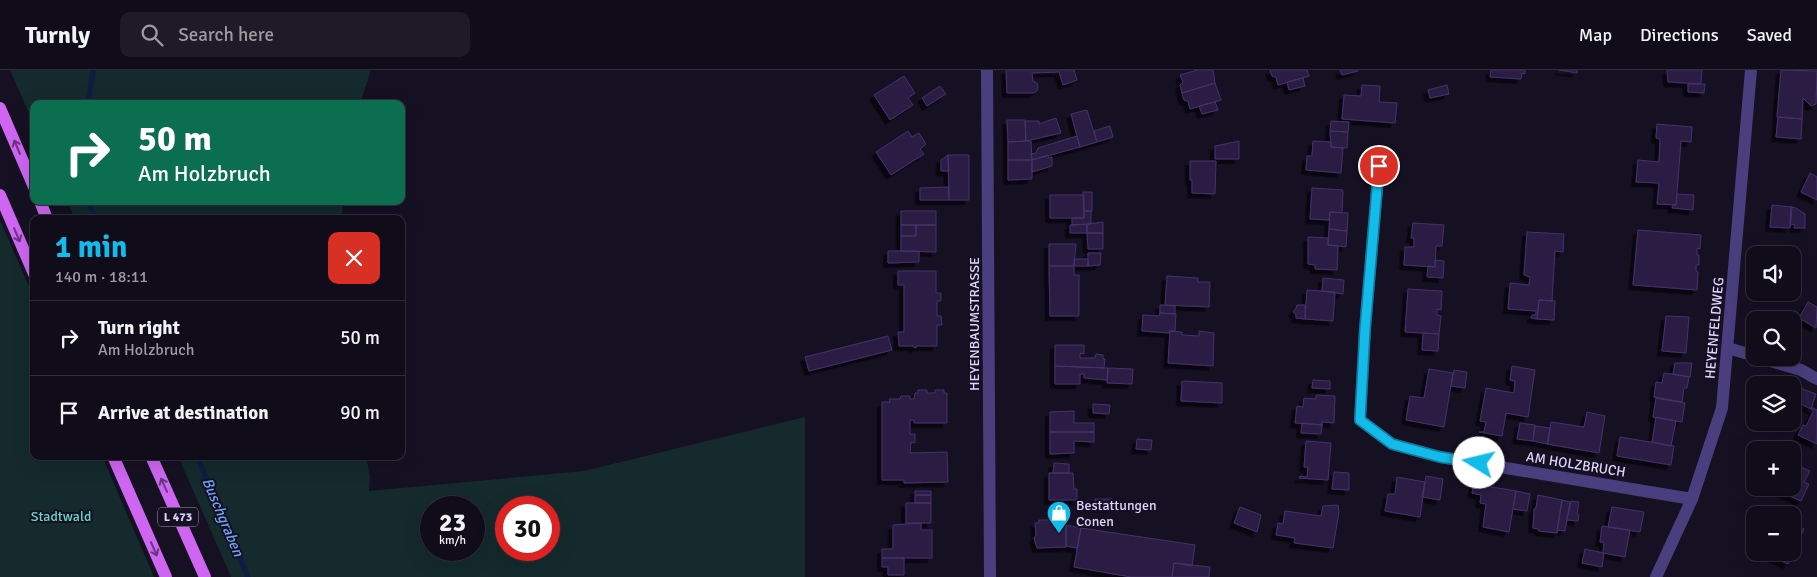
<!DOCTYPE html>
<html lang="en">
<head>
<meta charset="utf-8">
<style>
  :root { --surface:#100c1a; --page:#1e1a27; --text:#f1f3f6; --muted:#9c9ba2; --line:#302c39; --accent:#13bbea }
  body { margin:0; font-family:Signika,sans-serif; background:var(--page); color:var(--text); height:100vh; display:flex; flex-direction:column; font-size:19px; white-space:nowrap }
  * { box-sizing:border-box; margin:0 }
  p { font-size:16px; color:var(--muted) }
  .icon { flex:none; width:28px; height:28px; fill:none; stroke:currentColor; stroke-width:2; stroke-linecap:round; stroke-linejoin:round }
  .map { position:relative; flex:1; overflow:hidden }
  .side { position:absolute; left:30px; top:145px; width:375px; height:245px; display:flex; flex-direction:column; background:var(--surface); border-radius:10px; box-shadow:0 5px 20px #0002,0 0 0 1px var(--line) }
  .side>* { flex:none }
  .hud { position:absolute; left:30px; top:30px; width:375px; height:105px; border-radius:10px; box-shadow:0 5px 20px #0002,0 0 0 1px var(--line); background:#0b6e4f; color:#fff; overflow:hidden }
  .fabs { position:absolute; left:1746px; top:176px; display:grid; gap:10px }
  .fabs a { display:grid; place-items:center; width:55px; height:55px; border-radius:10px; background:var(--surface); box-shadow:0 5px 20px #0002,0 0 0 1px var(--line); font-size:25px }
  .speed { position:absolute; left:420px; top:426px; display:flex; gap:10px; font-size:25px; font-weight:700; text-align:center }
  .speed>* { display:grid; place-content:center; width:65px; height:65px; border-radius:50%; background:var(--surface); box-shadow:0 5px 20px #0002,0 0 0 1px var(--line); line-height:1 }
  .speed small { font-size:12px; font-weight:400 }
  .speed .limit { border:8px solid #d22; background:#fff; color:#111 }
  .pin { position:absolute; display:grid; place-items:center; width:42px; height:42px; color:#fff; margin:-21px; border:2px solid #fff; border-radius:50%; box-shadow:0 1px 5px #0007 }
  .me { position:absolute; width:55px; margin:-28px; rotate:279deg; stroke-linejoin:round; filter:drop-shadow(0 0 4px #0008) }
  .turn { display:flex; align-items:center; gap:18px; height:105px; padding:0 25px; font-size:22px }
  .turn .icon { width:65px; height:65px; stroke-width:2.5 }
  .turn b { display:block; font-size:35px; line-height:42px }
  .round { display:grid; place-items:center; flex:none; width:52px; height:52px; border-radius:10px; background:var(--page) }
  .head { display:flex; align-items:center; justify-content:space-between; height:85px; padding:0 25px }
  h1 { font-size:30px; font-weight:800; line-height:38px; color:var(--accent) }
  ul { padding:0; list-style:none }
  li { display:flex; align-items:center; gap:15px; height:75px; padding:0 25px; border-top:1px solid var(--line) }
  li div { flex:1 }
  li b { display:block; font-size:19px }
  li em { font-style:normal }
  header { display:flex; align-items:center; gap:30px; box-sizing:border-box; height:70px; padding:0 25px; background:var(--surface); border-bottom:1px solid var(--line) }
  header strong { font-size:24px }
  nav { display:flex; gap:28px; margin-inline-start:auto; font-size:18px }
  .search { width:350px; height:45px; background:var(--page); display:flex; align-items:center; gap:12px; box-sizing:border-box; padding:0 18px; border-radius:10px; color:var(--muted); font-size:19px }
  .map>svg:first-child { display:block }
  .green { fill:#142a2c; fill-rule:evenodd }
  .lines { fill:none; stroke-linecap:round; stroke-linejoin:round }
  .stream { stroke:#101d42; stroke-width:5.5 }
  .building { fill:#291e42; stroke:#44326c; filter:url(#shadow) }
  .street { stroke:#493f7e; stroke-width:12 }
  .primary { stroke:#ce66f2; stroke-width:12 }
  .oneway { stroke:#693780 }
  .route-casing { stroke:#0c7a98; stroke-width:12 }
  .route { stroke:#13bbea; stroke-width:9 }
  .labels { text-anchor:middle; stroke-width:4; stroke-linejoin:round; paint-order:stroke }
  .shield { fill:#161023; stroke:#a29abb; stroke-width:1 }
  .shield-label { font-size:12px; font-weight:bold; fill:#ded5fc }
  .street-label { font-size:14px; fill:#ded5fc; stroke:#161023 }
  .poi-label { font-size:14px; fill:#ded5fc; stroke:#161023; text-anchor:start }
  .park-label { font-size:14px; fill:#67d6c7; stroke:#161023 }
  .water-label { font-size:15px; font-style:italic; fill:#6ca5f3; stroke:#161023 }
</style>
</head>
<body>
<header>
<strong>Turnly</strong>
<div class="search"><svg class="icon" aria-label="search" viewBox="0 0 24 24"><circle cx="10" cy="10" r="6"/><path d="M15 15l6 6"/></svg>Search here</div>
<nav><a>Map</a><a>Directions</a><a>Saved</a></nav>
</header>
<div class="map">
<svg width="1817" height="507" viewBox="0 0 1817 507">
  <defs>
    <filter id="shadow"><feDropShadow dx="-4.5" dy="4.5" stdDeviation="0" flood-color="#0009"/></filter>
  </defs>
  <rect width="100%" height="100%" fill="#161023"/>
  <path class="green" d="M 10,0 L 371,0 L 360,34 L 34,34 L 34,55 Z
    M 67,131 L 344,131 L 341,149 L 75,149 Z
    M 0,150 L 34,228 L 34,386 L 102,386 L 154,507 L 0,507 Z
    M 805,347 L 805,507 L 231,507 L 178,386 L 366,386 L 370,407 L 369,421 L 584,401 ZM 431,438 L 474,438 L 474,480 L 431,480 ZM 506,438 L 549,438 L 549,480 L 506,480 Z"/>
  <g class="lines">
    <path class="stream" d="M 88,34 L 93,0
      M 88,131 L 95,149
      M 197,386 L 248,507"/>
  </g>
  <path class="building" d="M 1006,0 L 1074,0 L 1077,10 L 1063,15 L 1059,2 L 1032,3 L 1033,11 L 1037,13 L 1038,17 L 1037,21 L 1033,23 L 1007,23 Z
    M 1197,0 L 1213,0 L 1215,13 L 1182,23 L 1180,15 L 1183,12 L 1180,5 Z
    M 1270,0 L 1307,0 L 1309,6 L 1278,15 L 1276,7 L 1272,6 Z
    M 1340,0 L 1358,0 L 1358,1 L 1342,5 Z
    M 1491,0 L 1525,0 L 1525,4 L 1522,3 L 1521,9 L 1490,7 Z
    M 1559,0 L 1577,0 L 1577,3 Z
    M 1667,0 L 1702,0 L 1701,14 L 1668,12 Z
    M 1781,0 L 1817,1 L 1816,34 L 1811,36 L 1803,28 L 1802,49 L 1777,47 Z
    M 904,6 L 915,23 L 908,28 L 913,35 L 890,50 L 874,25 Z
    M 1303,8 L 1305,16 L 1289,20 L 1287,12 Z
    M 1215,13 L 1221,30 L 1190,39 L 1188,31 L 1184,30 L 1182,23 Z
    M 1688,14 L 1705,14 L 1704,23 L 1688,22 Z
    M 1362,15 L 1380,16 L 1379,32 L 1397,33 L 1395,53 L 1342,49 L 1344,25 L 1361,26 Z
    M 1447,15 L 1449,24 L 1430,28 L 1428,20 Z
    M 940,16 L 946,24 L 927,36 L 922,28 Z
    M 1215,32 L 1218,40 L 1202,44 L 1199,36 Z
    M 1087,40 L 1097,72 L 1080,77 L 1071,44 Z
    M 1778,47 L 1802,49 L 1801,69 L 1776,67 Z
    M 1056,48 L 1061,63 L 1026,71 L 1025,51 L 1039,51 L 1039,54 Z
    M 1007,50 L 1025,50 L 1026,71 L 1008,72 Z
    M 1331,51 L 1349,52 L 1348,62 L 1330,61 Z
    M 1657,54 L 1692,57 L 1691,72 L 1681,71 L 1676,135 L 1657,134 L 1659,113 L 1636,112 L 1638,90 L 1659,92 L 1660,69 L 1656,68 Z
    M 1110,56 L 1113,67 L 1097,72 L 1094,61 Z
    M 908,61 L 912,67 L 919,63 L 926,74 L 920,79 L 924,84 L 891,105 L 876,82 Z
    M 1330,61 L 1348,62 L 1347,78 L 1331,77 Z
    M 1077,66 L 1080,77 L 1032,90 L 1031,84 L 1036,83 L 1038,78 Z
    M 1031,71 L 1032,90 L 1008,90 L 1008,72 Z
    M 1239,71 L 1239,89 L 1215,89 L 1215,76 Z
    M 1313,71 L 1331,72 L 1331,77 L 1343,78 L 1341,103 L 1306,100 L 1307,86 L 1312,86 Z
    M 948,85 L 949,101 L 941,101 L 941,90 Z
    M 948,85 L 969,85 L 969,130 L 949,130 Z
    M 1048,85 L 1049,88 L 1052,87 L 1052,96 L 1032,102 L 1032,90 Z
    M 1008,90 L 1032,90 L 1032,109 L 1008,110 Z
    M 1190,91 L 1216,91 L 1215,124 L 1192,123 L 1192,110 L 1190,110 Z
    M 1810,103 L 1817,107 L 1817,130 L 1801,122 Z
    M 949,117 L 949,130 L 920,130 L 920,118 Z
    M 1312,118 L 1343,120 L 1342,143 L 1330,142 L 1329,150 L 1310,149 Z
    M 1083,122 L 1092,122 L 1092,141 L 1084,141 Z
    M 1677,124 L 1694,125 L 1693,140 L 1672,138 L 1673,135 L 1676,135 Z
    M 1050,125 L 1084,125 L 1084,148 L 1050,148 Z
    M 1772,135 L 1792,137 L 1790,158 L 1770,157 Z
    M 1791,137 L 1796,138 L 1805,144 L 1805,158 L 1794,158 L 1795,155 L 1790,154 Z
    M 901,141 L 936,141 L 936,155 L 901,155 Z
    M 1084,141 L 1091,141 L 1091,154 L 1072,155 L 1072,148 L 1084,148 Z
    M 1330,142 L 1348,143 L 1347,161 L 1329,159 Z
    M 1103,152 L 1103,163 L 1087,163 L 1087,154 Z
    M 1413,153 L 1444,155 L 1442,176 L 1436,176 L 1435,197 L 1404,195 L 1405,177 L 1414,177 L 1414,168 L 1411,168 Z
    M 1087,154 L 1087,163 L 1070,163 L 1070,155 Z
    M 901,155 L 916,155 L 916,166 L 901,166 Z
    M 916,155 L 936,155 L 936,182 L 901,181 L 901,166 L 916,166 Z
    M 1329,159 L 1347,161 L 1346,177 L 1328,175 Z
    M 1638,160 L 1701,165 L 1700,179 L 1697,178 L 1697,185 L 1699,185 L 1699,195 L 1696,195 L 1696,201 L 1698,202 L 1697,220 L 1633,215 Z
    M 1527,162 L 1564,164 L 1563,182 L 1555,181 L 1552,231 L 1539,230 L 1537,249 L 1531,248 L 1532,245 L 1536,245 L 1536,241 L 1508,239 L 1510,213 L 1529,215 L 1530,207 L 1524,205 Z
    M 1087,163 L 1103,163 L 1103,179 L 1088,179 Z
    M 1308,167 L 1328,168 L 1328,175 L 1338,176 L 1337,200 L 1315,199 L 1315,195 L 1308,194 Z
    M 1049,174 L 1076,174 L 1074,196 L 1049,196 Z
    M 888,181 L 916,181 L 919,182 L 919,192 L 888,193 Z
    M 1088,183 L 1101,183 L 1100,195 L 1088,196 Z
    M 1074,189 L 1088,189 L 1088,196 L 1074,196 Z
    M 1435,190 L 1444,191 L 1443,208 L 1427,207 L 1428,196 L 1435,197 Z
    M 1049,196 L 1074,196 L 1074,205 L 1079,205 L 1079,246 L 1050,246 Z
    M 898,201 L 936,201 L 936,223 L 941,223 L 941,231 L 937,231 L 937,246 L 941,246 L 942,255 L 937,255 L 937,276 L 916,276 L 916,278 L 913,277 L 913,276 L 899,276 L 898,262 L 904,262 L 904,215 L 898,215 Z
    M 1167,206 L 1198,208 L 1198,212 L 1210,212 L 1209,237 L 1165,235 Z
    M 1323,208 L 1344,210 L 1343,224 L 1322,221 Z
    M 1408,219 L 1442,221 L 1441,240 L 1437,239 L 1437,245 L 1441,246 L 1439,264 L 1405,262 Z
    M 1307,220 L 1335,222 L 1333,251 L 1305,249 Z
    M 1539,230 L 1555,231 L 1554,250 L 1537,249 Z
    M 1808,232 L 1817,237 L 1816,258 L 1799,248 Z
    M 1160,235 L 1175,236 L 1175,244 L 1160,243 Z
    M 1297,235 L 1305,235 L 1305,249 L 1296,248 L 1296,244 L 1293,242 L 1296,238 Z
    M 1160,243 L 1176,244 L 1175,261 L 1170,261 L 1169,263 L 1142,261 L 1143,245 L 1159,246 Z
    M 1666,246 L 1689,247 L 1686,283 L 1662,281 Z
    M 1170,261 L 1182,262 L 1182,265 L 1199,266 L 1199,261 L 1214,263 L 1213,296 L 1168,293 Z
    M 1423,263 L 1439,264 L 1438,281 L 1422,280 Z
    M 888,266 L 892,280 L 809,301 L 805,287 Z
    M 1055,275 L 1084,275 L 1084,284 L 1080,283 L 1080,288 L 1095,288 L 1096,284 L 1103,285 L 1103,289 L 1105,289 L 1104,298 L 1055,296 Z
    M 1675,293 L 1692,293 L 1690,307 L 1673,304 Z
    M 1055,296 L 1108,298 L 1107,310 L 1084,308 L 1084,304 L 1080,304 L 1080,314 L 1055,314 Z
    M 1512,296 L 1535,300 L 1528,347 L 1506,343 L 1502,366 L 1479,362 L 1484,362 L 1486,352 L 1480,351 L 1486,318 L 1514,323 L 1515,311 L 1510,310 Z
    M 1108,298 L 1133,299 L 1132,314 L 1107,313 Z
    M 1429,299 L 1453,303 L 1444,357 L 1406,350 L 1410,326 L 1424,328 Z
    M 1454,300 L 1467,302 L 1465,318 L 1451,316 Z
    M 1664,303 L 1689,307 L 1687,318 L 1684,318 L 1682,332 L 1654,327 L 1656,312 L 1662,313 Z
    M 1313,310 L 1330,311 L 1330,319 L 1312,318 Z
    M 1182,311 L 1222,313 L 1222,333 L 1181,331 Z
    M 1800,318 L 1816,324 L 1811,339 L 1795,331 Z
    M 918,320 L 927,320 L 927,323 L 935,323 L 935,320 L 944,320 L 944,323 L 947,323 L 947,353 L 914,353 L 914,350 L 910,350 L 910,364 L 915,364 L 915,373 L 911,372 L 910,383 L 947,382 L 948,412 L 904,413 L 904,410 L 882,410 L 882,332 L 890,332 L 889,329 L 900,329 L 901,326 L 910,326 L 910,329 L 914,329 L 915,323 L 918,323 Z
    M 1316,325 L 1335,326 L 1334,353 L 1322,352 L 1322,355 L 1295,353 L 1297,336 L 1303,337 L 1304,328 L 1316,329 Z
    M 1656,328 L 1685,333 L 1682,352 L 1653,347 Z
    M 1093,334 L 1110,335 L 1109,344 L 1093,343 Z
    M 1811,337 L 1817,340 L 1817,374 L 1798,365 L 1803,355 L 1806,356 L 1814,340 L 1811,339 Z
    M 1074,341 L 1074,353 L 1094,353 L 1094,362 L 1050,362 L 1050,342 Z
    M 1587,342 L 1605,346 L 1599,383 L 1547,374 L 1551,352 L 1584,357 Z
    M 1656,347 L 1676,351 L 1671,376 L 1652,372 Z
    M 1302,353 L 1322,355 L 1321,364 L 1301,363 Z
    M 1520,353 L 1535,355 L 1533,371 L 1517,369 Z
    M 1535,356 L 1550,358 L 1548,374 L 1533,371 Z
    M 1050,362 L 1094,362 L 1094,372 L 1074,371 L 1074,383 L 1050,384 Z
    M 1620,367 L 1674,376 L 1671,395 L 1617,386 Z
    M 1137,369 L 1152,370 L 1151,380 L 1136,379 Z
    M 1306,371 L 1331,373 L 1328,410 L 1299,408 L 1300,406 L 1307,407 L 1308,397 L 1304,397 Z
    M 1054,393 L 1069,394 L 1069,403 L 1053,403 Z
    M 1792,393 L 1810,401 L 1804,412 L 1809,414 L 1801,431 L 1774,419 L 1792,418 Z
    M 1334,402 L 1349,403 L 1349,420 L 1332,419 Z
    M 1049,403 L 1073,403 L 1074,419 L 1077,419 L 1077,430 L 1049,430 Z
    M 1426,406 L 1443,409 L 1440,430 L 1422,427 Z
    M 1397,407 L 1425,412 L 1420,447 L 1385,441 L 1388,424 L 1395,424 Z
    M 1474,414 L 1516,421 L 1509,462 L 1483,457 L 1486,434 L 1480,433 L 1481,425 L 1472,423 Z
    M 915,421 L 931,421 L 931,425 L 915,425 Z
    M 1516,421 L 1530,424 L 1527,441 L 1513,439 Z
    M 915,425 L 931,425 L 931,433 L 915,433 Z
    M 1538,425 L 1562,430 L 1557,463 L 1539,461 L 1538,459 L 1533,458 L 1534,439 L 1536,438 Z
    M 1095,429 L 1112,429 L 1112,438 L 1095,437 Z
    M 1562,430 L 1570,432 L 1565,461 L 1557,460 Z
    M 1571,431 L 1579,432 L 1577,444 L 1579,445 L 1578,451 L 1567,450 Z
    M 906,433 L 931,433 L 931,453 L 906,453 Z
    M 1338,435 L 1339,442 L 1333,478 L 1294,473 L 1295,468 L 1276,465 L 1278,453 L 1283,454 L 1285,441 L 1321,446 L 1323,436 Z
    M 1240,437 L 1261,445 L 1257,462 L 1234,453 Z
    M 1612,437 L 1644,442 L 1640,462 L 1608,457 Z
    M 1039,450 L 1055,450 L 1055,452 L 1066,452 L 1066,477 L 1037,478 L 1034,468 L 1036,465 L 1035,453 L 1039,453 Z
    M 921,453 L 921,460 L 932,460 L 932,488 L 882,488 L 882,479 L 893,479 L 893,455 Z
    M 1792,454 L 1804,459 L 1788,494 L 1762,483 L 1792,482 Z
    M 1066,455 L 1081,458 L 1077,478 L 1066,476 Z
    M 1602,456 L 1630,460 L 1625,487 L 1603,483 L 1604,472 L 1600,472 Z
    M 1081,458 L 1195,475 L 1192,496 L 1174,493 L 1172,507 L 1131,507 L 1074,497 Z
    M 1585,479 L 1604,483 L 1602,497 L 1582,493 Z
    M 882,488 L 904,488 L 904,505 L 888,505 L 888,497 L 882,497 Z
    M 1174,493 L 1210,497 L 1209,507 L 1172,507 Z"/>
  <g class="lines">
    <path class="street" d="M 987,0 L 990,507
      M 1379,96 L 1365,259 L 1360,350 L 1392,374 L 1440,387 L 1692,429
      M 1728,278 L 1755,286
      M 1760,288 L 1801,300 L 1817,309
      M 1656,507 L 1692,429 L 1722,338 L 1751,0"/>
    <path class="primary" d="M 0,38 L 34,117
      M 0,125 L 34,204
      M 40,131 L 47,149
      M 113,386 L 166,507
      M 151,386 L 205,507"/>
  </g>
  <defs><path id="oneway-shaft" d="M-6 0H5M1.5-3L5.5 0L1.5 3" fill="none" stroke-width="1.6" stroke-linecap="round" stroke-linejoin="round" transform="scale(1.25)"/></defs>
  <g class="oneway">
    <use href="#oneway-shaft" transform="translate(17 77) rotate(-113)"/>
    <use href="#oneway-shaft" transform="translate(17 165) rotate(67)"/>
    <use href="#oneway-shaft" transform="translate(164 415) rotate(-114)"/>
    <use href="#oneway-shaft" transform="translate(154 479) rotate(66)"/>
  </g>
  <g class="lines">
    <defs>
      <path id="route" d="M 1379,96 L 1365,259 L 1360,350 L 1392,374 L 1440,387 L 1479,393"/>
    </defs>
    <use href="#route" class="route-casing"/>
    <use href="#route" class="route"/>
  </g>
  <defs>
    <symbol id="shop-pin" viewBox="-11 -11 22 30"><path d="M0 17L-7.5 6A9.5 9.5 0 1 1 7.5 6Z" fill="#13bbea" stroke="#161023"/><path d="M-5-2.5h2.3a2.7 3.5 0 0 1 5.4 0H5L5.5 6h-11ZM-1.5-2.5h3a1.5 2.3 0 0 0-3 0Z" fill="#fff"/></symbol>
  </defs>
  <g fill-rule="evenodd">
    <use href="#shop-pin" x="1045" y="429" width="28" height="38"/>
  </g>
  <g class="labels">
    <rect class="shield" x="158" y="437.5" width="40" height="19" rx="4"/>
    <g class="shield-label">
      <text x="178" y="451">L 473</text>
    </g>
    <g class="street-label">
      <text transform="translate(974 254) rotate(-90)" y="5">HEYENBAUMSTRASSE</text>
      <text transform="translate(1714 258) rotate(-85)" y="5">HEYENFELDWEG</text>
      <text transform="translate(1576 394) rotate(9)" y="5">AM HOLZBRUCH</text>
    </g>
    <g class="poi-label">
      <text x="1076" y="440">Bestattungen<tspan x="1076" dy="16">Conen</tspan></text>
    </g>
    <g class="park-label">
      <text x="61" y="451">Stadtwald</text>
    </g>
    <g class="water-label">
      <text transform="translate(223 447) rotate(67)" y="5">Buschgraben</text>
    </g>
  </g>
</svg>
<div class="fabs">
<a><svg class="icon" aria-label="sound" viewBox="0 0 24 24"><path d="M4 9h4l5-4v14l-5-4H4zM17 9q2 3 0 6"/></svg></a>
<a><svg class="icon" aria-label="search" viewBox="0 0 24 24"><circle cx="10" cy="10" r="6"/><path d="M15 15l6 6"/></svg></a>
<a><svg class="icon" aria-label="layers" viewBox="0 0 24 24"><path d="M12 4l9 5-9 5-9-5zM3 14l9 5 9-5"/></svg></a>
<a>+</a>
<a>−</a>
</div>
<div class="speed"><div>23<small>km/h</small></div><div class="limit">30</div></div>
<div class="pin" style="left:1379px;top:96px;background:#d93025"><svg class="icon" aria-label="arrive" viewBox="0 0 24 24"><path d="M6 21V4h12l-3 4 3 4H6"/></svg></div>
<svg class="me" style="left:1479px;top:393px" viewBox="-20 -20 40 40"><circle r="19" fill="#fff"/><path d="M0-13L10 11 0 6-10 11z" fill="#13bbea"/></svg>
<div class="hud">
<div class="turn"><svg class="icon" aria-label="right" viewBox="0 0 24 24"><path d="M7 20v-9h11M14 6l5 5-5 5"/></svg><div><b>50 m</b>Am Holzbruch</div></div>
</div>
<section class="side">
<div class="head"><div><h1>1 min</h1><p>140 m · 18:11</p></div><a class="round" style="background:#d93025;color:#fff"><svg class="icon" aria-label="close" viewBox="0 0 24 24"><path d="M6 6l12 12M18 6L6 18"/></svg></a></div>
<ul>
<li><svg class="icon" aria-label="right" viewBox="0 0 24 24"><path d="M7 20v-9h11M14 6l5 5-5 5"/></svg><div><b>Turn right</b><p>Am Holzbruch</p></div><em>50 m</em></li>
<li><svg class="icon" aria-label="arrive" viewBox="0 0 24 24"><path d="M6 21V4h12l-3 4 3 4H6"/></svg><div><b>Arrive at destination</b></div><em>90 m</em></li>
</ul>
</section>
</div>
</body>
</html>
